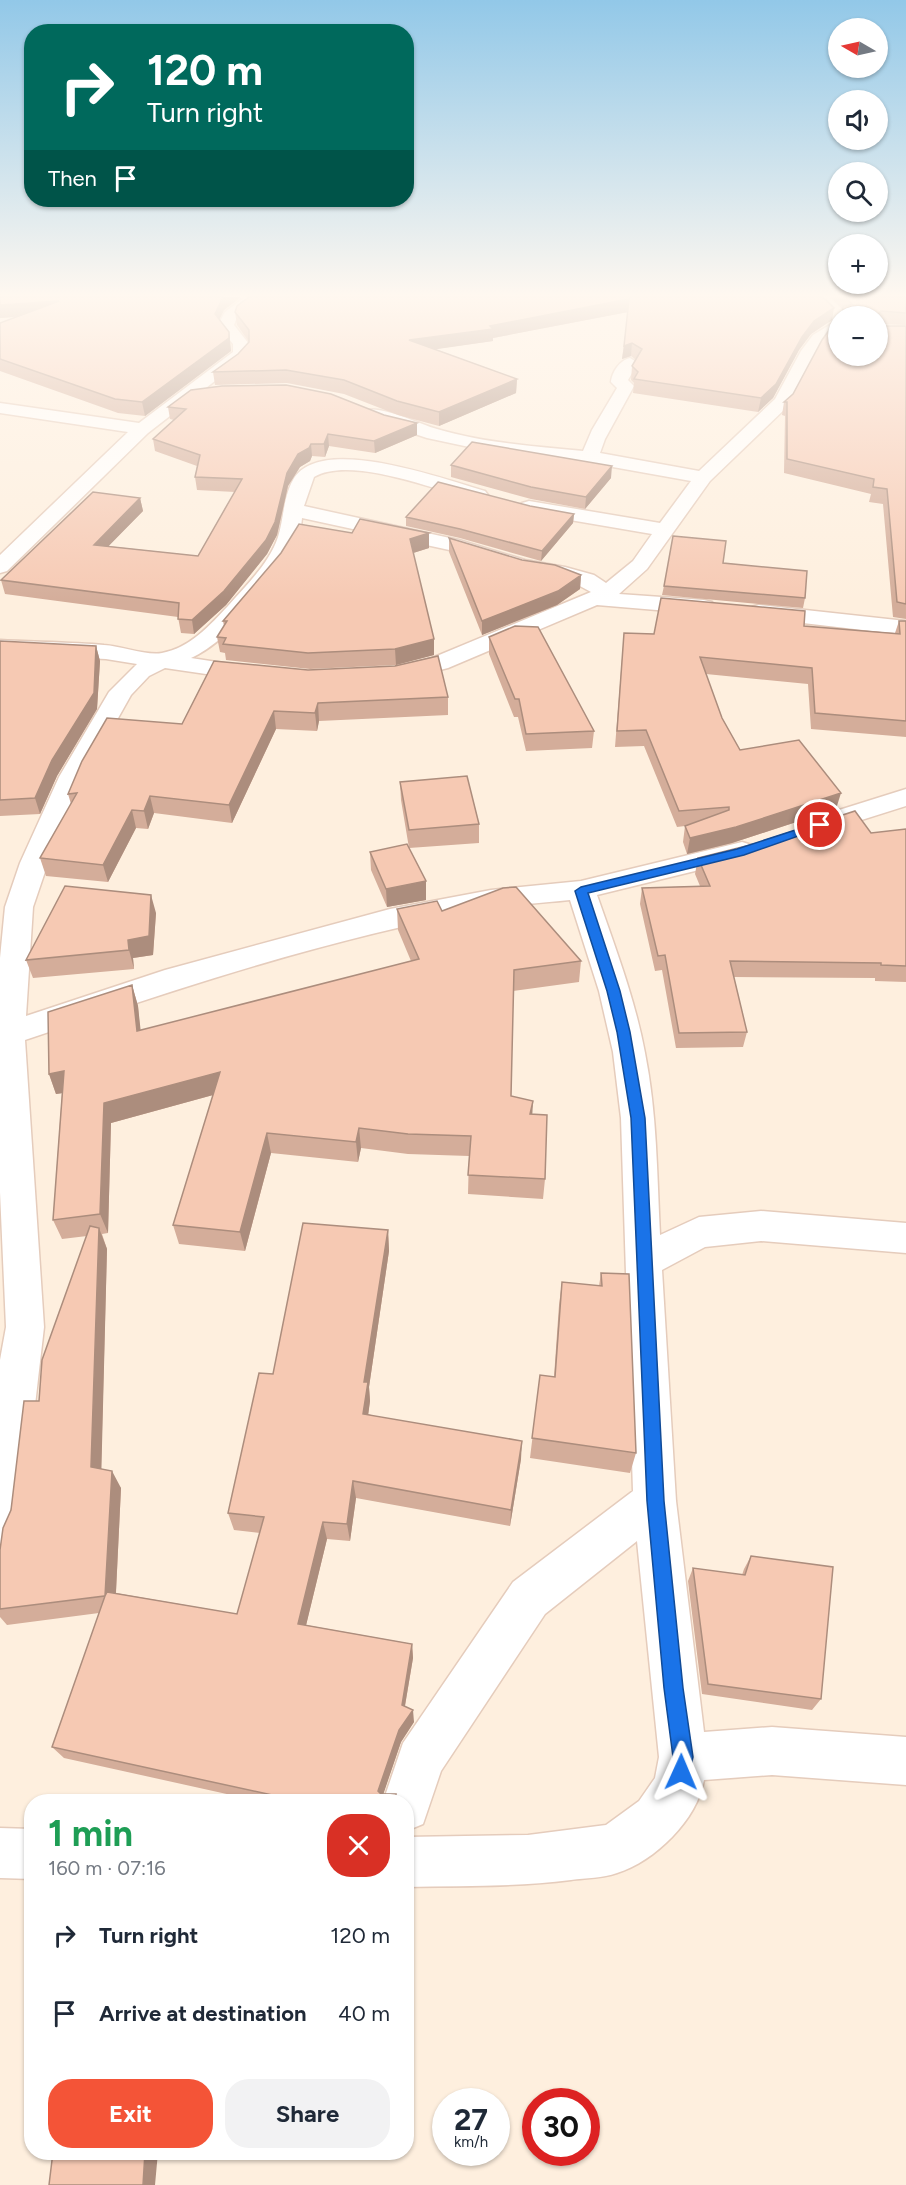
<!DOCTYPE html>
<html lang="en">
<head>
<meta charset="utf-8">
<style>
  :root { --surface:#fff; --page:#f2f2f3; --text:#1f2937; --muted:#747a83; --accent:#f45437 }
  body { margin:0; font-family:Figtree,sans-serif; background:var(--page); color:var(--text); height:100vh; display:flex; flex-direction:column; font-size:22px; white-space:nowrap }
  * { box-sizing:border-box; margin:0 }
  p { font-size:20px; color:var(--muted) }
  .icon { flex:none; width:33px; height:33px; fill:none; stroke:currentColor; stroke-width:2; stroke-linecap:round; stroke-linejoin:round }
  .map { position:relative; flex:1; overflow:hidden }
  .sheet { position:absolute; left:24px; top:1794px; width:390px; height:366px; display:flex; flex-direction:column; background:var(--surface); border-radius:24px; box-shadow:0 2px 4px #0004 }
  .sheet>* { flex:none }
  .hud { position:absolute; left:24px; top:24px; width:390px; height:183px; border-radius:24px; box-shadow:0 2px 4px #0004; background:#00695c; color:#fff; overflow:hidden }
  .needle { width:39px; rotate:279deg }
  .fabs { position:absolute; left:828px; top:18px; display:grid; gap:12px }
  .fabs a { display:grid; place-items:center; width:60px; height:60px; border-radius:50%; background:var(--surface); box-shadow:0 2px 4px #0004; font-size:30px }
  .speed { position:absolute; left:432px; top:2088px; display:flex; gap:12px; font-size:30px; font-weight:700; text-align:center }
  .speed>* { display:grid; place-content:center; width:78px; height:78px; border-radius:50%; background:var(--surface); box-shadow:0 2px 4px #0004; line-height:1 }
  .speed small { font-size:15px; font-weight:400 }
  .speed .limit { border:9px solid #d22; background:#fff; color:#111 }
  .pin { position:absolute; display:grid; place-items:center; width:51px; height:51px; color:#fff; margin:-26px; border:3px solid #fff; border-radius:50%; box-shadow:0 2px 6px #0007 }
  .me { position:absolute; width:66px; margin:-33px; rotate:1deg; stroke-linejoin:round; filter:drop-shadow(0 0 4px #0008) }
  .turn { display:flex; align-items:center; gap:21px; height:126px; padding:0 24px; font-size:27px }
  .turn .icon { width:78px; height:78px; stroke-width:2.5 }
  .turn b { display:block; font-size:42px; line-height:51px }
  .then { display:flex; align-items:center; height:57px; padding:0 24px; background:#0003; gap:12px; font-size:22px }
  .round { display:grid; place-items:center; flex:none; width:63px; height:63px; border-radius:24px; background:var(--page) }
  .overview { display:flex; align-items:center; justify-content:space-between; height:102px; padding:0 24px }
  h1 { font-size:36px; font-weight:700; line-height:45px; color:#1e9e55 }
  .button { display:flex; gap:12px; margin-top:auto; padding:12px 24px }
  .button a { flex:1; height:69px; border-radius:24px; background:var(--accent); color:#fff; font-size:24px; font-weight:700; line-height:69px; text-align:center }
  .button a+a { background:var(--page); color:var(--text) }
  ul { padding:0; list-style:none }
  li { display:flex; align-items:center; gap:18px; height:78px; padding:0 24px }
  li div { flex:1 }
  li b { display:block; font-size:22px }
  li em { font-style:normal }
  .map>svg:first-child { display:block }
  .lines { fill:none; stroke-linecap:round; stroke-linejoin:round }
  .street-casing { stroke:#e5ccbc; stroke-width:3 }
  .street { fill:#fff; fill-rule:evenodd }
  .wall { fill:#d4ad9a }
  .shaded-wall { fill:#ac8d7d }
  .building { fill:#f6c9b3; stroke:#ac8d7d; stroke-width:1.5 }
  .route { fill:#1a73e8; stroke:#114b97; stroke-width:1.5 }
</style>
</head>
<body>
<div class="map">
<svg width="906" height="2185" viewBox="0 0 906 2185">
  <rect width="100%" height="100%" fill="#feefde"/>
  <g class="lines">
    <defs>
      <path id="street" d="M 245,297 L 262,297 L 237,317 L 234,325 L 249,344 L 247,356 L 148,433 L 7,571 L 0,573 L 0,555 L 128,432 L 0,413 L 0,403 L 139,423 L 233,352 L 233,344 L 218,325 L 225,312 Z
        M 838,320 L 838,332 L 825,341 L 817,352 L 788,406 L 710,481 L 647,569 L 619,594 L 704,600 L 712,602 L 715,607 L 712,612 L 704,614 L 597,605 L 448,668 L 396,681 L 388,679 L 384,674 L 388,669 L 432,658 L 591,592 L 578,585 L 555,577 L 522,572 L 454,551 L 302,518 C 301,529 299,539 294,550 C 277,584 226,643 191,658 L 262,669 L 266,674 L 262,679 L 254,681 L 165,668 L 149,676 L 131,695 L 85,777 L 48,863 L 33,907 L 26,1016 L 165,970 L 390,909 L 491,890 L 581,881 L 742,842 L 752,845 L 756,851 L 752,857 L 597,895 C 615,947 635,999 645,1053 C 657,1113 657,1174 660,1235 L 699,1217 L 761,1211 L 906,1223 L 906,1253 L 761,1241 L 705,1247 L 662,1270 L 676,1501 L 704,1732 L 772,1727 L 906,1737 L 906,1785 L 772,1775 L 704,1780 C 697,1820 655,1861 617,1873 C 603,1878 586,1878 571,1880 C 517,1887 462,1886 406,1887 L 406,1837 L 528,1835 L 606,1825 L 639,1801 L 655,1778 L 659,1757 L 637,1541 L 545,1614 L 441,1771 L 423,1824 L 406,1831 L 406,1802 L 383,1802 L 403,1743 L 513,1582 L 633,1491 L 621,1118 L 613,1052 L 599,991 L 570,900 C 543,903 515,904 489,909 C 331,937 177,989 25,1040 L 44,1327 L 21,1527 L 15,1542 L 0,1548 L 0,1360 L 6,1327 L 0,1192 L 0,958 L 5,907 L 20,863 L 59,777 L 109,692 L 137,664 L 106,659 L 0,654 L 0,640 C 35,642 70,642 104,645 C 121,646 147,656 162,653 C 190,648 210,625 228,606 C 246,585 269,564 278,537 C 284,518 283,498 293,480 C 319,433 443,479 485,491 L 488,495 L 485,499 L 478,501 C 438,491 351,455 314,477 L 304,506 L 459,540 L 525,560 L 565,567 L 594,575 L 606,583 L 633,561 L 652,534 L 529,513 L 522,511 L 519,507 L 522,503 L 529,501 L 660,523 L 691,481 L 596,464 L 488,451 L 427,438 L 367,418 L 364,414 L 367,410 C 384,406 419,424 437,429 C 484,443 534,446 583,451 L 592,430 L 617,388 L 611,382 C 612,372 620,360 630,358 L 638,363 L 628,380 L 634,386 L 605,439 L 600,453 L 699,471 L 775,399 L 801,351 L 813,335 Z
        M 759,605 L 906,621 L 906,635 L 751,617 L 748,612 L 751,607 Z
        M 906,789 L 906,806 L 814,835 L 804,833 L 801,827 L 804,821 Z
        M 0,1828 L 32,1829 L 32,1879 L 0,1878 Z"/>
    </defs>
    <use href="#street" class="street-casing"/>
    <use href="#street" class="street"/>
  </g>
  <path class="wall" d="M 0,297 L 241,297 L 224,310 L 219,320 L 229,332 L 231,351 L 145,416 L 118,413 L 0,371 L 0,323 L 18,317 L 0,318 Z
    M 823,297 L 832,320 L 811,334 L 799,350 L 773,398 L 758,412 L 633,393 L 634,383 L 631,380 L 632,366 L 636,360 L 631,356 L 622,359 L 628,312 L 493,338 L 493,341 L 435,349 L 517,379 L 516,393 L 439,426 L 398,415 L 344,394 L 287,383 L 215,385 L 213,372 L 238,354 L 249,342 L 237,325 L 235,312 Z
    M 830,297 L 906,297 L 906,325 L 879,324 L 881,326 L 906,326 L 906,619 L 893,617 L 883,504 L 869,502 L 871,494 L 784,473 L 785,416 L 782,415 L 784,402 L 878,316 L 841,316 L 842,309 Z
    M 168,407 L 384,415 L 417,423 L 417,435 L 375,453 L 329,446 L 325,457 L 312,456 L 310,461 L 300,467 L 288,486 L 277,535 L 267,554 L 226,605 L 194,634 L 181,633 L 178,617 L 5,594 L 1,580 L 140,498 L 143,511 L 108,546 L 198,556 L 235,492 L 197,490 L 195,477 L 197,466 L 155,451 L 153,439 L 174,420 L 170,419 Z
    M 451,465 L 611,478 L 585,509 L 531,499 L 451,477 Z
    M 530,506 L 574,514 L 573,523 L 541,561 L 460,538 L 406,526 L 406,517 Z
    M 352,533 L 429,533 L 429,548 L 413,553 L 434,639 L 434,655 L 396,665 L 310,669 L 226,660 L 225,653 L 220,652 L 217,637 L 224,626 L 223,621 Z
    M 449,538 L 522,560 L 581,575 L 580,589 L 557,605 L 482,635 L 449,552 Z
    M 723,563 L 805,598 L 803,608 L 662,595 L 664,586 Z
    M 899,621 L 906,621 L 906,737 L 811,729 L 808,684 L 706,674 L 722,718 L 740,750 L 836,809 L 732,843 L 687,854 L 683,842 L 685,826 L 677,827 L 644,746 L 615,747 L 624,633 L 654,634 L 804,626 L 895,633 Z
    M 489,637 L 594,731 L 592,748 L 526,751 L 518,717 L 514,717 L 489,654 Z
    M 0,641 L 96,646 L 100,661 L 97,709 L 57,776 L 40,814 L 0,816 Z
    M 214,661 L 448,697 L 448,715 L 319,721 L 317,731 L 276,729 L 232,823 L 154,813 L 148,829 L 136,828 L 108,882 L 46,876 L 40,858 L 71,804 L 68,794 L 182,724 Z
    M 400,782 L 479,824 L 479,843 L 409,848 L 426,881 L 426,900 L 387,907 L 371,870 L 370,852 L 409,848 L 401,800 Z
    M 906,829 L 906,982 L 875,981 L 875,978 L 734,977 L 747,1032 L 743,1047 L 676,1048 L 662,970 L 655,971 L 640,904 L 642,888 L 700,886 L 695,874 L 698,858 L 871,833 Z
    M 397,909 L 442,911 L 581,961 L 579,982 L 513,991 L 511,1096 L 532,1114 L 545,1179 L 543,1199 L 468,1194 L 469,1156 L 408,1154 L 361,1148 L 358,1162 L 271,1153 L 245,1251 L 179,1244 L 173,1225 L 213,1095 L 111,1123 L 108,1233 L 102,1234 L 107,1249 L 101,1469 L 121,1488 L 116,1593 L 237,1614 L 260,1533 L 234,1530 L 228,1513 L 273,1374 L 388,1230 L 389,1251 L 369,1387 L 370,1401 L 368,1414 L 521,1459 L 510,1526 L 356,1498 L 350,1541 L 327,1539 L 306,1625 L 412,1644 L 413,1658 L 405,1706 L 414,1722 L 401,1742 L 383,1794 L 398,1802 L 263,1802 L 64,1758 L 52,1747 L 99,1613 L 7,1625 L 0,1617 L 0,1550 L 39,1401 L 87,1236 L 62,1239 L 53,1220 L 62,1093 L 56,1094 L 49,1074 L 132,985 L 138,1006 L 140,1031 L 411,961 L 398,930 Z
    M 156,913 L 153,955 L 133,958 L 134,969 L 33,978 L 26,960 Z
    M 601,1273 L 636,1453 L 630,1473 L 530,1458 L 540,1375 L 554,1377 L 559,1305 L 562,1282 L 599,1286 Z
    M 751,1556 L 821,1699 L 812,1710 L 702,1694 L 688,1581 L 693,1568 L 742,1575 L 744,1569 Z"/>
  <path class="shaded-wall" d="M 223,297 L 241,297 L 224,310 L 216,326 L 215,314 Z
    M 629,299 L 628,312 L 493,338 L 493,341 L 410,353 L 409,340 L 490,326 Z
    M 59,301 L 62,313 L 0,318 L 0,305 Z
    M 834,308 L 832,320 L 811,334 L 799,350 L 773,398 L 758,412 L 761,398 L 802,337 L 814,321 Z
    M 229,332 L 231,351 L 145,416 L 142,402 Z
    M 632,343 L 631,356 L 622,359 L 624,346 Z
    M 517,379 L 516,393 L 439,426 L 439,412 Z
    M 417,423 L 417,435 L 375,453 L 374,441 Z
    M 328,434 L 329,446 L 325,457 L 324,444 Z
    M 311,444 L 312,456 L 310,461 L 300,467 L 288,486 L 277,535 L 267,554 L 226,605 L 194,634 L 192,620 L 298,454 Z
    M 612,466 L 611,478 L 585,509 L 586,497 Z
    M 140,498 L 143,511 L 97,558 L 94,545 Z
    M 574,514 L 573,523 L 541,561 L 542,551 Z
    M 429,533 L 429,548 L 410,554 L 410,539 Z
    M 581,575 L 580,589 L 557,605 L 482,635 L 482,621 Z
    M 434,639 L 434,655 L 396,665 L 395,649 Z
    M 96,646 L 100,661 L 97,709 L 57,776 L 40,814 L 35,798 Z
    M 318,703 L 319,721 L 317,731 L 315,713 Z
    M 274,711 L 276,729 L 232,823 L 229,805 Z
    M 841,793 L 836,809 L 732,843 L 687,854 L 690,838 Z
    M 150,796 L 154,813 L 148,829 L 144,811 Z
    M 132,810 L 136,828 L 108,882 L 103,865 Z
    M 426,881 L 426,900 L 387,907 L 386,889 Z
    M 151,895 L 156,913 L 153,955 L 133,958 L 134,969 L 129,950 L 128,940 Z
    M 132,985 L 138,1006 L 143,1052 L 137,1031 Z
    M 64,1071 L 71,1092 L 56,1094 L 49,1074 Z
    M 220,1072 L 224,1092 L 111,1123 L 108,1233 L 100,1214 L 104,1103 Z
    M 533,1101 L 532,1121 L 530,1114 Z
    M 359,1128 L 361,1148 L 358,1162 L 356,1142 Z
    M 267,1133 L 271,1153 L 245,1251 L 240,1232 Z
    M 99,1228 L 107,1249 L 101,1485 L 91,1467 Z
    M 388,1230 L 389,1251 L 369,1387 L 370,1401 L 366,1432 L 363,1414 L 364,1382 Z
    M 522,1441 L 521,1459 L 510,1526 L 511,1510 Z
    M 112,1471 L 121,1488 L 115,1611 L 105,1596 Z
    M 353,1481 L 356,1498 L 350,1541 L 347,1524 Z
    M 323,1522 L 327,1539 L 303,1638 L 298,1624 Z
    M 412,1644 L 413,1658 L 403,1717 L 402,1705 Z
    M 413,1710 L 414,1722 L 401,1742 L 381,1801 L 378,1791 L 399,1730 Z
    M 145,2152 L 158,2152 L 155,2185 L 143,2185 Z"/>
  <path class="building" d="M 0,297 L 223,297 L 215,314 L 229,332 L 229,338 L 142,402 L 115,399 L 0,359 L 0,323 L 59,301 L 0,305 Z
    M 249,297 L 823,297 L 834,308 L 814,321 L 802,337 L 776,384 L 761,398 L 634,379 L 638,372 L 632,366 L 642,349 L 632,343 L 624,346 L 629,299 L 490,326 L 493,329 L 409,340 L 517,379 L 439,412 L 397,401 L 344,380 L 286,370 L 213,372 L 238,354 L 249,342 L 249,330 L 235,312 L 237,306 Z
    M 845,297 L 906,297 L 906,313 L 881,311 L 879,313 L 879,323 L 881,326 L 906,326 L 906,604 L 897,602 L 887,489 L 873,487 L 874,479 L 787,459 L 787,402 L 784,402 L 793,394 L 822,340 L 829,330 L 838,324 L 838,356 L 878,356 L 878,316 L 842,316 L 843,306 L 852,304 Z
    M 286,385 L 331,394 L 384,415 L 417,423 L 374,441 L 328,434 L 324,444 L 311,444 L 309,448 L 298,454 L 287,473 L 275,522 L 266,540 L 224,591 L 192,620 L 178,619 L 179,603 L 1,580 L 93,492 L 140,498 L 94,545 L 198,556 L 242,479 L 195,477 L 200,455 L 153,439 L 186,409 L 168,407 L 191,390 L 222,386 Z
    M 472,442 L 612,466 L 586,497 L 531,487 L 451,465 Z
    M 438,482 L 530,506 L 574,514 L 542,551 L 460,529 L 406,517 Z
    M 360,519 L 429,533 L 410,539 L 434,639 L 395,649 L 308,653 L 223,644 L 226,638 L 217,637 L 227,621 L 223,621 L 281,553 L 299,524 L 352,533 Z
    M 673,536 L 726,541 L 723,563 L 807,571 L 805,598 L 664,586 Z
    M 449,538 L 522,560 L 555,565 L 581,575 L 558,591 L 482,621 Z
    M 661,598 L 805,611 L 804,626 L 900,634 L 899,621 L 906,621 L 906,721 L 815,713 L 812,668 L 700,657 L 722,718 L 740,750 L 799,740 L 841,793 L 736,827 L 690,838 L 685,826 L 729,810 L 729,807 L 679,811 L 646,730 L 617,731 L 624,633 L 654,634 Z
    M 515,626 L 538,627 L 594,731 L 526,734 L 519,699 L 515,699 L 489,637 Z
    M 0,641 L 96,646 L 94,693 L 52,760 L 35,798 L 0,800 Z
    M 438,656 L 448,697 L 318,703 L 315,713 L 274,711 L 229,805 L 150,796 L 144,811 L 132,810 L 103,865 L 40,858 L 77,793 L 68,794 L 82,761 L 107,718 L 182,724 L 214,661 L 308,670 L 395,666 Z
    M 467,776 L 479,824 L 409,830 L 400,782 Z
    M 855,811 L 871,833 L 906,829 L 906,966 L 881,965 L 881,963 L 730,961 L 747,1032 L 679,1033 L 665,955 L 658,956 L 642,888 L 710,886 L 698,858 L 754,844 Z
    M 407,844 L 426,881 L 386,889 L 370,852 Z
    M 65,886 L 151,895 L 149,936 L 128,940 L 129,950 L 26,960 Z
    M 516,887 L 581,961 L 514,970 L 511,1096 L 533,1101 L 530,1114 L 547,1115 L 545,1179 L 468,1175 L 471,1136 L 408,1134 L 359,1128 L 356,1142 L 267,1133 L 240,1232 L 173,1225 L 220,1072 L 104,1103 L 100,1214 L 53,1220 L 64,1071 L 49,1074 L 48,1012 L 132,985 L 137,1031 L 419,959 L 397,909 L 437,901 L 442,911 L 503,888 Z
    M 303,1223 L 388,1230 L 364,1382 L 368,1382 L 363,1414 L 522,1441 L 511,1510 L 353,1481 L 347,1524 L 323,1522 L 298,1624 L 412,1644 L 402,1705 L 413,1710 L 399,1730 L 378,1791 L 381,1794 L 396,1794 L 395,1802 L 304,1802 L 52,1747 L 105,1596 L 0,1609 L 0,1550 L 3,1528 L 11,1510 L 24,1401 L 39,1401 L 42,1360 L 90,1226 L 99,1228 L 91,1467 L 112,1471 L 105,1596 L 107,1592 L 237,1614 L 264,1517 L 228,1513 L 259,1373 L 273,1374 Z
    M 601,1273 L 629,1274 L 636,1453 L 532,1438 L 540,1375 L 555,1377 L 562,1282 L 602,1286 Z
    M 751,1556 L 833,1567 L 821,1699 L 708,1684 L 693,1568 L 745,1575 Z
    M 53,2152 L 145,2152 L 143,2185 L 49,2185 Z"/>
  <linearGradient id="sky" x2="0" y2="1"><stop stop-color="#92c8e8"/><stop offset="0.49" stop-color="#fff8f0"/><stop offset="1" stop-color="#fff8f0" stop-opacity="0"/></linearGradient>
  <rect width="906" height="603" fill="url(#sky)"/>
  <path class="route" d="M 820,822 L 824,823 L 824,827 L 744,855 L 588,893 L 620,991 L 630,1032 L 645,1118 L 664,1501 L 683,1688 L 693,1757 L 688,1779 L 681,1782 L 674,1779 L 671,1772 L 673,1757 L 664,1688 L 647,1501 L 631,1118 L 617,1032 L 607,991 L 575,891 L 581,887 L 737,849 Z"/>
</svg>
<div class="fabs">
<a><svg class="needle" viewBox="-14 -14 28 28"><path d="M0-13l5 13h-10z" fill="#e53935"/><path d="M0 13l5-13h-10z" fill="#747a83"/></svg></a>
<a><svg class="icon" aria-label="sound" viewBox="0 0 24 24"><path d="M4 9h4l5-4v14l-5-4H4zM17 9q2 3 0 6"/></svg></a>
<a><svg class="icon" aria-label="search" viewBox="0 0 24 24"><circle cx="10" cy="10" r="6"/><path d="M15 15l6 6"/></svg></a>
<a>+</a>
<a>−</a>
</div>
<div class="speed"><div>27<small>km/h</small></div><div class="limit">30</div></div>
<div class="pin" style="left:820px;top:825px;background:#d93025"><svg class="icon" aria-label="arrive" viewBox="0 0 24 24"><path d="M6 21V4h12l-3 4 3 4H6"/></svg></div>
<svg class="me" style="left:681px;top:1772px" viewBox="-20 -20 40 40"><path d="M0-17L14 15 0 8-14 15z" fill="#1a73e8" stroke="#fff" stroke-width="4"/></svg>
<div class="hud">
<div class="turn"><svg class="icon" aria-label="right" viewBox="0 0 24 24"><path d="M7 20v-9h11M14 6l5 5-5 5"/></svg><div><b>120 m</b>Turn right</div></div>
<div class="then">Then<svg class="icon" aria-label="arrive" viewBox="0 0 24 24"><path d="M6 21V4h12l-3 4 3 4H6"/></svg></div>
</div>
<section class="sheet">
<div class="overview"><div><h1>1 min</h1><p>160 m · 07:16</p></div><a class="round" style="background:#d93025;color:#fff"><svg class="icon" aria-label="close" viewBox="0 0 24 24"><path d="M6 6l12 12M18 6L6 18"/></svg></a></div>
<ul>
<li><svg class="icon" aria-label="right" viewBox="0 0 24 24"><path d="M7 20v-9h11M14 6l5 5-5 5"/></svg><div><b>Turn right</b></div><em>120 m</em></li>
<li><svg class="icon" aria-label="arrive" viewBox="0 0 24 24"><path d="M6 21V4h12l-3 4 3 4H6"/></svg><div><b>Arrive at destination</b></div><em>40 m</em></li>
</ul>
<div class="button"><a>Exit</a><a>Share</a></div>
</section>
</div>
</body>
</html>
